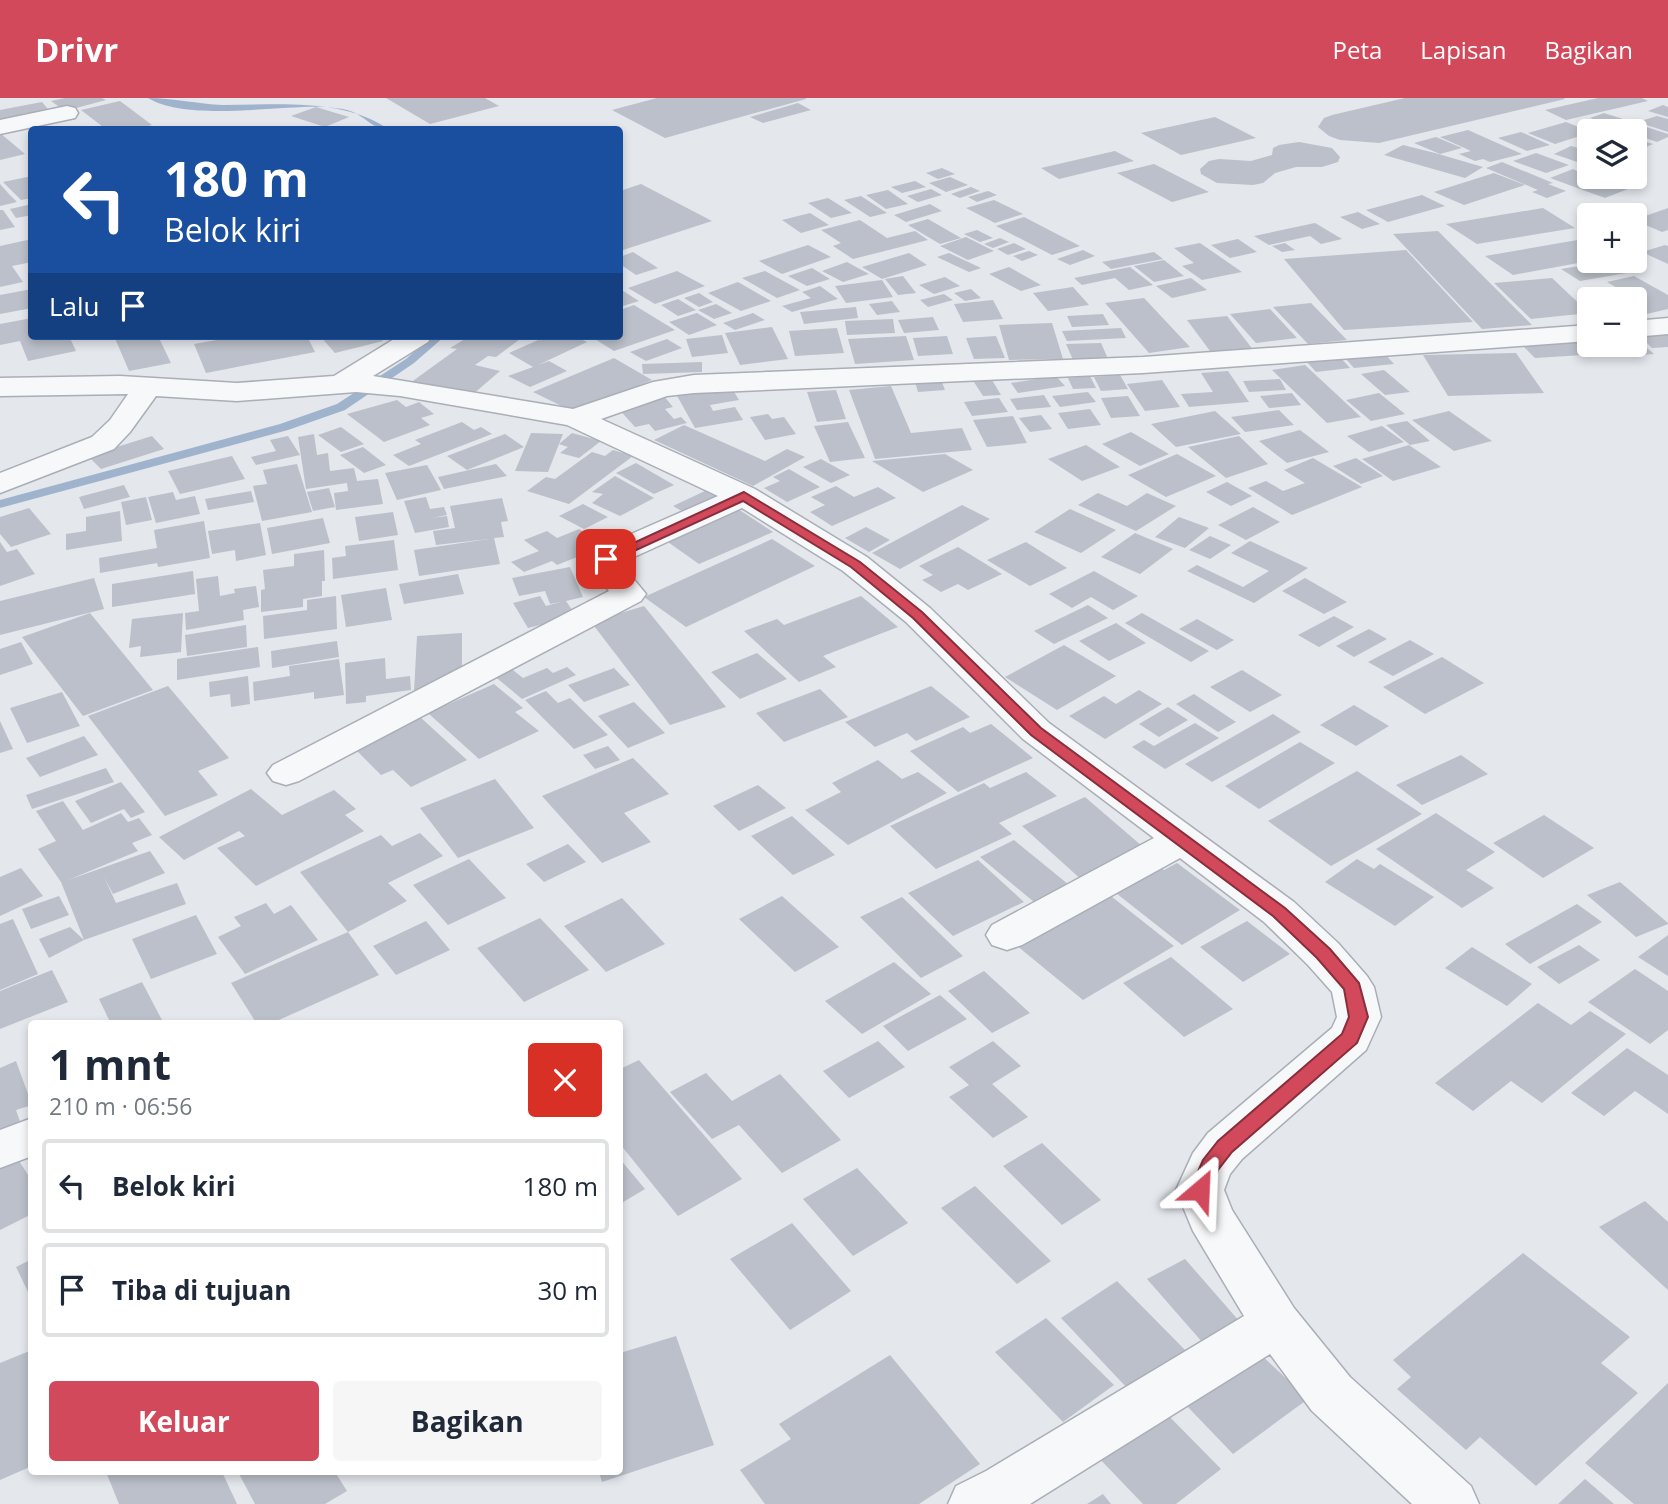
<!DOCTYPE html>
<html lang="id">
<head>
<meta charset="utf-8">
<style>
  :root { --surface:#fff; --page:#f6f6f7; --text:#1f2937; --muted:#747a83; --line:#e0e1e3; --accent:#d1495b }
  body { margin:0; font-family:"Open Sans",sans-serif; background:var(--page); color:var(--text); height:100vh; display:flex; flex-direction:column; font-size:26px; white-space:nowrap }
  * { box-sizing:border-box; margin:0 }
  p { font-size:23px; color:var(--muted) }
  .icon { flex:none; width:38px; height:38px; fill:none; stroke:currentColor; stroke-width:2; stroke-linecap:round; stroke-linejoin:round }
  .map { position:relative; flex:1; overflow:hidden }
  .panel { position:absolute; left:28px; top:922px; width:595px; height:455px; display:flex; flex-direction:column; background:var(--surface); border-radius:7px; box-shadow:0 4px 10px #0003 }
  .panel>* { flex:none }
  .top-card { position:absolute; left:28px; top:28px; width:595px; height:214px; border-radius:7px; box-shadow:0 4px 10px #0003; background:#1a4fa0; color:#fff; overflow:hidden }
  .controls { position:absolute; left:1577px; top:21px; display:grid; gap:14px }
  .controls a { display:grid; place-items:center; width:70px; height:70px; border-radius:7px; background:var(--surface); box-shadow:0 4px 10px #0003; font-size:35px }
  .pin { position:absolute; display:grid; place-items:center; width:60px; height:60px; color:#fff; margin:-30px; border-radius:14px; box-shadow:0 4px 10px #0006 }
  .me { position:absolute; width:77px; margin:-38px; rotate:26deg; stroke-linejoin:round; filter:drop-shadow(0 0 5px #0008) }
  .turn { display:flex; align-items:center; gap:24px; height:147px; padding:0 21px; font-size:32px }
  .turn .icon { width:91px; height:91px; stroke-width:2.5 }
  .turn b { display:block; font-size:49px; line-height:60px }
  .then { display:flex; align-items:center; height:66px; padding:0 21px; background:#0003; gap:14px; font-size:26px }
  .round { display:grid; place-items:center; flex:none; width:74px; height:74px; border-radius:7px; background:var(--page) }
  .headline { display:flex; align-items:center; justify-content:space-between; height:119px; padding:0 21px }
  h1 { font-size:42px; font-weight:700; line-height:52px }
  .primary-button { display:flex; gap:14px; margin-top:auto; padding:14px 21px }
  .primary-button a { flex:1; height:80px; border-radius:7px; background:var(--accent); color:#fff; font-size:28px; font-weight:700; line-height:80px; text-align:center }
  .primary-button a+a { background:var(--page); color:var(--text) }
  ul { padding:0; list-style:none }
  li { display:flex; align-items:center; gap:21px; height:94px; margin:0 14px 10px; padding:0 7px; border:4px solid var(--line); border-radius:7px }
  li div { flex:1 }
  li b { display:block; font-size:26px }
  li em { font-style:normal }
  header { display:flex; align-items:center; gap:42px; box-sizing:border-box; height:98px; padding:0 35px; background:var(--accent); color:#fff }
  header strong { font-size:33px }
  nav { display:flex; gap:38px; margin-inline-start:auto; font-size:24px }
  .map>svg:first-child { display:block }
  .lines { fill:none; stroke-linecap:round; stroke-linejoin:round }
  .stream { fill:#9fb4cc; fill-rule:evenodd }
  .building { fill:#bbc0ca }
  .minor-casing { stroke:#a9aeb7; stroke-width:3 }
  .minor { fill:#f7f8fa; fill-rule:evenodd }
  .route { fill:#d1495b; stroke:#882f3b; stroke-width:2 }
</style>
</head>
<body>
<header>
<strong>Drivr</strong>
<nav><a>Peta</a><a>Lapisan</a><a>Bagikan</a></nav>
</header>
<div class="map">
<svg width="1668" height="1406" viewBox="0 0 1668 1406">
  <rect width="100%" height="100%" fill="#e4e7ec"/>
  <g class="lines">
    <path class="stream" d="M 148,0 C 173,0 198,6 223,7 C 282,7 343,0 390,32 C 372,32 364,16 347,12 C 340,10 332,10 325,9 C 278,7 187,24 148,0 Z
      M 432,238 L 445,238 L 414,265 L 345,312 L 288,332 L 0,410 L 0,402 L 280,326 L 337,306 L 406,261 Z"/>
  </g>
  <path class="building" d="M 65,0 L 102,0 L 106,2 L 65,13 L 51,3 Z
    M 386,0 L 485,0 L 499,8 L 430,26 Z
    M 657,0 L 806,0 L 806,1 L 665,40 L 612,12 Z
    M 1405,0 L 1564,0 L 1565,1 L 1379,45 L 1340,42 L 1329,38 L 1318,29 L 1324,20 L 1332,17 Z
    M 1598,0 L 1642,0 L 1648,3 L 1566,22 L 1545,12 Z
    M 120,3 L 152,27 L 132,32 L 107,32 L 81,12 Z
    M 42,4 L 52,16 L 0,26 L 0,12 Z
    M 798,5 L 811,12 L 763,25 L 750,19 Z
    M 1663,7 L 1668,9 L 1668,19 L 1648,13 Z
    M 316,9 L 349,19 L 325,29 L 291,18 Z
    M 1604,15 L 1626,22 L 1611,27 L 1590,20 Z
    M 1657,18 L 1668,21 L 1668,34 L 1638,24 Z
    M 1215,19 L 1256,40 L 1181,57 L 1141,35 Z
    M 1566,24 L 1589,33 L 1589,35 L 1555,46 L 1528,35 Z
    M 1637,26 L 1668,36 L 1668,39 L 1657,44 L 1634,36 L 1634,33 L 1621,32 Z
    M 1468,32 L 1522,56 L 1490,64 L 1483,61 L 1475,63 L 1459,56 L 1471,53 L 1440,39 Z
    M 1521,34 L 1550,47 L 1527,53 L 1498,40 Z
    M 0,35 L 25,56 L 0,62 Z
    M 1436,39 L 1462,50 L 1440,56 L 1414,45 Z
    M 1634,40 L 1653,46 L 1637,53 Z
    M 1299,44 L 1332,50 L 1340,59 L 1338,64 L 1322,69 L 1296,69 L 1275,75 L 1263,85 L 1253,87 L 1217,85 L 1201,76 L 1200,71 L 1209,63 L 1219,61 L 1251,63 L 1272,57 L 1273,50 L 1279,47 Z
    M 1403,47 L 1435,55 L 1483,69 L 1465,80 L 1384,57 Z
    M 1571,48 L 1589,53 L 1589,64 L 1583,66 L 1554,56 Z
    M 1115,53 L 1134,63 L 1059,81 L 1041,70 Z
    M 1536,55 L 1569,67 L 1546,75 L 1513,63 Z
    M 1502,64 L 1553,85 L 1548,86 L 1566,93 L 1547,100 L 1532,94 L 1538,92 L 1486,70 Z
    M 1154,66 L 1209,94 L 1172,104 L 1117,75 Z
    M 942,70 L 955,76 L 938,81 L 926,75 Z
    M 1573,71 L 1589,79 L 1628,91 L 1605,100 L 1550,80 Z
    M 1494,75 L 1525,87 L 1464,107 L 1434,94 Z
    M 32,78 L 32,100 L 21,102 L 3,84 Z
    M 950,79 L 968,87 L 946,94 L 929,85 Z
    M 915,83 L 926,89 L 902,95 L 891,89 Z
    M 0,86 L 8,95 L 17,104 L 0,108 Z
    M 641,86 L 712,123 L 620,153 L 620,93 Z
    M 971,89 L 980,93 L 960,100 L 951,96 Z
    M 931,91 L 942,97 L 918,104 L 907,98 Z
    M 888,92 L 908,106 L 886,111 L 866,97 Z
    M 988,93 L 997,97 L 977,104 L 968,99 Z
    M 1422,97 L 1445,108 L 1388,124 L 1366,112 Z
    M 861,98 L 887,115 L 870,119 L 844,102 Z
    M 828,100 L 852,115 L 831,120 L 808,105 Z
    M 994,102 L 1023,116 L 995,125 L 966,110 Z
    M 32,106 L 32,117 L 16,120 L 10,111 Z
    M 930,106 L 942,113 L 906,124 L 894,117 Z
    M 1543,110 L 1575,130 L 1477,146 L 1446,126 Z
    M 1668,110 L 1668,132 L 1662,134 L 1634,122 Z
    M 0,112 L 3,112 L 15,129 L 0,132 Z
    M 1358,114 L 1380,126 L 1362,131 L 1340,119 Z
    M 810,115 L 829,127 L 801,135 L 782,122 Z
    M 1024,119 L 1080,148 L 1052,157 L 996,128 Z
    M 928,121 L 961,140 L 940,146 L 908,127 Z
    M 860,122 L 887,140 L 915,133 L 928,142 L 853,161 L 833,148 L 841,145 L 821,132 Z
    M 1315,125 L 1342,141 L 1321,146 L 1310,138 L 1269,147 L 1254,138 Z
    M 977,132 L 993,140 L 980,144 L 964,136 Z
    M 1438,133 L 1532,227 L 1482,231 L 1393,136 Z
    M 966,139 L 994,153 L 968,162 L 940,148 Z
    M 1000,140 L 1009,144 L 993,150 L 984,146 Z
    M 1589,140 L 1589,163 L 1513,177 L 1485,158 Z
    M 32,141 L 32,164 L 12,168 L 23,184 L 0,189 L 0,148 Z
    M 1238,141 L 1257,154 L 1230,160 L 1211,147 Z
    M 1014,145 L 1026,151 L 1008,157 L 997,151 Z
    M 1200,145 L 1242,174 L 1202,182 L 1182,168 L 1194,165 L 1174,150 Z
    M 1285,145 L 1295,152 L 1282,154 L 1272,148 Z
    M 808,147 L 831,159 L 782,176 L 759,163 Z
    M 1665,147 L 1668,148 L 1668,166 L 1642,154 Z
    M 1083,152 L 1095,158 L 1070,167 L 1057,161 Z
    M 1406,152 L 1473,224 L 1344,232 L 1284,161 Z
    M 1029,153 L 1038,157 L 1022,163 L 1013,158 Z
    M 633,154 L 658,170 L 636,177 L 620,166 L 620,159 Z
    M 1154,154 L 1163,161 L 1111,171 L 1102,164 Z
    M 909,155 L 927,167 L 882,181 L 862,169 Z
    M 949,155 L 981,170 L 969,174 L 937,159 Z
    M 1164,162 L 1184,178 L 1154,184 L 1134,168 Z
    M 1610,163 L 1630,163 L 1644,172 L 1580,183 L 1561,171 Z
    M 847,164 L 869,176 L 843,184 L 822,173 Z
    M 1009,169 L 1041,187 L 1021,193 L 989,176 Z
    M 1130,169 L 1153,187 L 1129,192 L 1115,180 L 1082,187 L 1074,180 Z
    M 812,170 L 830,181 L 807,188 L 788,178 Z
    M 677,173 L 705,188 L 655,206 L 628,190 Z
    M 765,173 L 800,192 L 777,200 L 742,180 Z
    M 903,178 L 916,195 L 898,197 L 885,181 Z
    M 1634,178 L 1668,197 L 1668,211 L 1634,219 L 1634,200 L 1607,184 Z
    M 945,179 L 960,188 L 934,196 L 919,187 Z
    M 1191,180 L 1207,192 L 1172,200 L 1156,188 Z
    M 1552,180 L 1589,215 L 1531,221 L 1494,185 Z
    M 882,182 L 893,199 L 846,205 L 835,188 Z
    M 738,184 L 771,203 L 741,213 L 708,195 Z
    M 820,188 L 838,201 L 792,214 L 782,208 L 811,200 L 802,194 Z
    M 1073,189 L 1089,207 L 1048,213 L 1033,195 Z
    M 32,191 L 32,210 L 0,216 L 0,197 Z
    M 620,191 L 639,203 L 620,209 Z
    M 971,191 L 981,200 L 965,203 L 954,195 Z
    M 699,195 L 713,204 L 699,209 L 684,200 Z
    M 944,196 L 953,202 L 928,209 L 920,202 Z
    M 1144,200 L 1190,249 L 1149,255 L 1105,205 Z
    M 678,201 L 696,212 L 678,218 L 661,207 Z
    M 993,202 L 1003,221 L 963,224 L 954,206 Z
    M 892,203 L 900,214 L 877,217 L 869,206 Z
    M 1311,205 L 1347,242 L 1308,246 L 1273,209 Z
    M 716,206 L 732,215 L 714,221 L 698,212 Z
    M 634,207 L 675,232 L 614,253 L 590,238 L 620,238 L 620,212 Z
    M 856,209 L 858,220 L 804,226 L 800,214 Z
    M 1270,211 L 1297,240 L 1256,245 L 1230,216 Z
    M 697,215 L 717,227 L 689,237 L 669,224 Z
    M 753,215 L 765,222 L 735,232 L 723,225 Z
    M 1103,216 L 1109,227 L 1072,229 L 1067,218 Z
    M 1227,218 L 1254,253 L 1213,257 L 1187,222 Z
    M 933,219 L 939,232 L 904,235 L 898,222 Z
    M 32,220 L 32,238 L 69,238 L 76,253 L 28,263 L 20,243 L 0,247 L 0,226 Z
    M 893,221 L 895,235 L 847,237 L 845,223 Z
    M 1052,225 L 1063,261 L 1009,262 L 999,227 Z
    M 772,229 L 788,261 L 740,267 L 725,235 Z
    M 837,230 L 844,255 L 795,258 L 789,233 Z
    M 1121,230 L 1126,240 L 1067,243 L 1062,233 Z
    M 1668,235 L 1668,249 L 1652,250 L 1639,237 Z
    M 722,237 L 728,255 L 692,259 L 686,241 Z
    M 114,238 L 158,238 L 171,265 L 129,273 Z
    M 240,238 L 307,238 L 315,254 L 206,275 L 194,246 Z
    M 320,238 L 379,238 L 383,243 L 335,255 Z
    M 470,238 L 524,238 L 496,259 L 488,258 L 475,267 L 500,273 L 472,297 L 410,285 L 457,251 L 450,250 Z
    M 547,238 L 574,238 L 587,244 L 538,267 L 549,263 L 567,273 L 530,289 L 508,278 L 533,269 L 509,255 Z
    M 906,238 L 914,262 L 855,266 L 848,241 Z
    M 947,238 L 953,256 L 918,258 L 913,240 Z
    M 996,238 L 1005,260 L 974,261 L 966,240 Z
    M 1634,239 L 1654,256 L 1615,259 L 1601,247 L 1634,247 Z
    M 667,241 L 682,250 L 646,263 L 630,254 Z
    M 1585,242 L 1599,256 L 1535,260 L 1521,246 Z
    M 1101,245 L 1109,263 L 1074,264 L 1066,246 Z
    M 1516,255 L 1544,295 L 1448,298 L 1423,257 Z
    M 1385,256 L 1394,266 L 1354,270 L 1345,260 Z
    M 1340,259 L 1350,270 L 1316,274 L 1306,263 Z
    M 614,260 L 652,282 L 574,314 L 533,294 Z
    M 702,264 L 702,274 L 643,276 L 642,266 Z
    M 1305,267 L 1361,319 L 1327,325 L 1272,272 Z
    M 1384,272 L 1410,294 L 1385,297 L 1361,276 Z
    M 1228,273 L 1249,304 L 1189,309 L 1181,296 L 1213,294 L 1201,275 Z
    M 1120,277 L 1128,291 L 1101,293 L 1094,279 Z
    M 1056,278 L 1065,288 L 1018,295 L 1011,285 Z
    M 1090,278 L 1096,290 L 1073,291 L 1068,280 Z
    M 940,279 L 945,292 L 918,294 L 914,281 Z
    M 1280,281 L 1286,292 L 1249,294 L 1243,283 Z
    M 992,282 L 1001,297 L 983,298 L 974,284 Z
    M 1162,282 L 1180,309 L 1145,313 L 1127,286 Z
    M 730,287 L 739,302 L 710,307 L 713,313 L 735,309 L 743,322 L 695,330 L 676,296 Z
    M 891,288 L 911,335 L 962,330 L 972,352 L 875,361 L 849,292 Z
    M 836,292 L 846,321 L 817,324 L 807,294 Z
    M 1088,294 L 1096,304 L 1060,309 L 1052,298 Z
    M 1292,295 L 1301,307 L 1269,310 L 1260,298 Z
    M 1379,295 L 1405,316 L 1371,323 L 1346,302 Z
    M 663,297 L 673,309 L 665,311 L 674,321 L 681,319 L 687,325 L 655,333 L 649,326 L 635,329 L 616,308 Z
    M 1044,297 L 1051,309 L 1017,312 L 1010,301 Z
    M 1128,298 L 1140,318 L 1111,320 L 1101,300 Z
    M 999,300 L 1008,314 L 972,318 L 964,304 Z
    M 397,302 L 406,309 L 419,304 L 434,316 L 421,320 L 430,327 L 384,344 L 347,316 Z
    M 1090,311 L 1101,327 L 1068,331 L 1058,315 Z
    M 1279,312 L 1294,327 L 1245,334 L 1231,319 Z
    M 1215,313 L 1241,336 L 1176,349 L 1151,326 Z
    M 1449,313 L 1492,343 L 1454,353 L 1412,322 Z
    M 768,316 L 772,321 L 784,319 L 796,336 L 765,342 L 750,319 Z
    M 1041,317 L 1052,331 L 1030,334 L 1019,320 Z
    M 1013,318 L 1027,345 L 987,349 L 973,322 Z
    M 1407,323 L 1430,343 L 1410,347 L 1386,327 Z
    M 462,324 L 474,332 L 481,329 L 492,336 L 409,368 L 393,357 L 421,346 L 415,342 Z
    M 848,324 L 865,360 L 830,364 L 814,328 Z
    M 684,327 L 765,363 L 787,351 L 805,359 L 753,388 L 654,342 Z
    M 1382,328 L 1404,344 L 1369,354 L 1347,338 Z
    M 341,329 L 364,346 L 341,354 L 318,337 Z
    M 1300,332 L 1329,354 L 1287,365 L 1259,343 Z
    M 1131,334 L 1169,356 L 1140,368 L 1102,346 Z
    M 531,335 L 563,336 L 559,346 L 572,335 L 601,343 L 579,360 L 560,355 L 568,349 L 559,346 L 548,374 L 515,373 Z
    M 314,336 L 317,357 L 328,355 L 330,373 L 354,370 L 357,383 L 378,381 L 383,406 L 336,412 L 334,395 L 348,393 L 347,385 L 306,391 L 298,339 Z
    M 505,336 L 524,349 L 467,372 L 447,358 Z
    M 152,338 L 164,351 L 101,371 L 88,358 Z
    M 288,338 L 300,357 L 256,367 L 251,359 L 276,353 L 270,342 Z
    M 1239,338 L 1268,366 L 1226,380 L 1188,349 Z
    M 1086,347 L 1120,369 L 1082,383 L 1048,361 Z
    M 1409,347 L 1441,369 L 1393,383 L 1362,361 Z
    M 363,349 L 386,367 L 364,375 L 340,357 Z
    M 613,352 L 633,358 L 569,406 L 527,393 L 546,379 L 555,381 L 592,354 L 605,358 Z
    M 945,356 L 973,372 L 923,394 L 872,363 Z
    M 1177,356 L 1216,378 L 1166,399 L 1128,377 Z
    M 232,358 L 245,381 L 180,396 L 168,373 Z
    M 1313,360 L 1362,389 L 1292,417 L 1248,390 L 1266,383 L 1283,393 L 1305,385 L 1284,372 Z
    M 1356,360 L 1383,378 L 1361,386 L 1333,368 Z
    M 821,361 L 850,377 L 831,385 L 803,369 Z
    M 636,365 L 674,387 L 654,396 L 616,375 Z
    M 297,366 L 312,414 L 262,423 L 253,388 L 267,386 L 263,372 Z
    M 496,366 L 507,378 L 444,391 L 438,379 Z
    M 427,367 L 441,392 L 397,402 L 385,375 Z
    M 789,371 L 820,389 L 787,404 L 764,390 L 780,383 L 773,379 Z
    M 615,378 L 654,400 L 620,418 L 592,405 L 603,396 L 592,394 Z
    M 1227,384 L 1252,398 L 1231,408 L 1206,394 Z
    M 124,387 L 130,399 L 84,411 L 79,399 Z
    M 836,388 L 854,399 L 878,389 L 896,400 L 832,428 L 810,414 L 825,407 L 811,399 Z
    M 329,390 L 335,409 L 313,413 L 307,394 Z
    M 707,392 L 721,400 L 687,416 L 673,408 Z
    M 251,393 L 254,404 L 208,412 L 205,401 Z
    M 173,394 L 176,402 L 195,398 L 200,416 L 156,425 L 148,399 Z
    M 1098,395 L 1127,408 L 1147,395 L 1176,408 L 1136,433 L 1078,407 Z
    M 146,399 L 152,422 L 126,427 L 121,404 Z
    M 426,399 L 430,411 L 444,409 L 447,417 L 432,420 L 447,418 L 449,429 L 415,435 L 404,403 Z
    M 502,400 L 508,423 L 501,424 L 504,439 L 494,440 L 500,466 L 419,478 L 414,452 L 489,441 L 436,447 L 433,433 L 455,430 L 450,408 Z
    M 583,406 L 608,419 L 584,431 L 559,418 Z
    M 962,407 L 990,421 L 900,471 L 872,455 Z
    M 1253,409 L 1280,424 L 1246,442 L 1218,427 Z
    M 29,410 L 51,436 L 11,449 L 0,436 L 0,419 Z
    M 738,411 L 773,434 L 699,466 L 665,442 Z
    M 1070,411 L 1116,432 L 1081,455 L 1034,434 Z
    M 120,413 L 122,443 L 66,452 L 66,436 L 86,433 L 86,419 Z
    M 393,414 L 398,437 L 359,443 L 355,419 Z
    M 1179,419 L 1209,430 L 1185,450 L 1155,439 Z
    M 323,420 L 330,445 L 272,456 L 267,430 Z
    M 204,423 L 210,460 L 158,469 L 157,465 L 100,475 L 99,460 L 157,450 L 154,432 Z
    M 260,425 L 266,457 L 236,463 L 235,452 L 212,456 L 208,433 Z
    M 866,429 L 890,442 L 869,454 L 845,440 Z
    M 579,431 L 591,441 L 604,435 L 615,444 L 557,467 L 552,463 L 524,474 L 511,464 L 539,453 L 524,442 L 547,433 L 557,440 Z
    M 1135,435 L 1173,451 L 1140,476 L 1101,459 Z
    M 1210,438 L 1231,447 L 1210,461 L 1189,452 Z
    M 772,441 L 815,468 L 686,529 L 644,499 Z
    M 394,442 L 398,472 L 333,481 L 332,460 L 346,458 L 345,448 Z
    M 1250,443 L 1308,470 L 1254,505 L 1187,473 L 1197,467 L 1243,489 L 1269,473 L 1231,455 Z
    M 0,444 L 7,454 L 17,451 L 35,476 L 0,488 Z
    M 1026,444 L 1067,470 L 1030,488 L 987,462 Z
    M 958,449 L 1002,476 L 968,492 L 958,486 L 941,494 L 922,482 L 933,477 L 919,468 Z
    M 324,452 L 325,483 L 322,483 L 322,498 L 303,501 L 303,509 L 261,514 L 261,492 L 265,491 L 263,472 L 294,468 L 294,456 Z
    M 570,469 L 583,499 L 566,503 L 576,518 L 528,530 L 513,505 L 540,498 L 546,508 L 560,504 L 550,506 L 545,493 L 519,498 L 512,480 Z
    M 193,473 L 195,496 L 112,509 L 112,486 Z
    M 1094,473 L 1138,498 L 1113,512 L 1091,499 L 1072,510 L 1049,496 Z
    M 458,476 L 464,496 L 404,506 L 399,486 Z
    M 218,478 L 220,498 L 235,495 L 234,491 L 256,488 L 259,509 L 243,512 L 244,522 L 186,532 L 185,515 L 199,513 L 196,481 Z
    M 94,480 L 104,511 L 0,537 L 0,503 Z
    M 1305,480 L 1347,504 L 1324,516 L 1282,493 Z
    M 386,490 L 392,522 L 346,529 L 341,497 Z
    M 336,498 L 337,531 L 264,541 L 263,518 L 307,512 L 307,502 Z
    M 861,498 L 898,529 L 823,558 L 836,569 L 799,584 L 744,533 L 777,521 L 784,527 Z
    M 1088,507 L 1108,520 L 1054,546 L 1034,533 Z
    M 644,508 L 726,609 L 670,627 L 591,524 Z
    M 90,515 L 153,592 L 83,618 L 22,539 Z
    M 183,515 L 181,554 L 140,559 L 141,548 L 129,550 L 132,521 Z
    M 1142,515 L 1209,553 L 1191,564 L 1125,525 Z
    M 1334,518 L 1354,529 L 1319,549 L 1298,537 Z
    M 1197,521 L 1234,542 L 1217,552 L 1179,531 Z
    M 1116,525 L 1146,545 L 1109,563 L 1079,543 Z
    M 246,527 L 247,549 L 187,558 L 185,537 Z
    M 1369,531 L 1387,541 L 1354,559 L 1336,548 Z
    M 462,535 L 462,574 L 414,594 L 417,538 Z
    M 1410,542 L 1434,556 L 1393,578 L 1368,564 Z
    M 337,543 L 339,559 L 272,570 L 271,553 Z
    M 21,544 L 33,566 L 0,577 L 0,551 Z
    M 1064,547 L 1116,578 L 1057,612 L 1005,579 Z
    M 258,549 L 260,569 L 177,582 L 177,561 Z
    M 757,555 L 787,581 L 740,601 L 711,574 Z
    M 1442,559 L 1484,585 L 1425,616 L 1383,589 Z
    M 385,560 L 386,581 L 410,578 L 411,592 L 366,598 L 366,604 L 346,606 L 345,565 Z
    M 339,561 L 344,597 L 314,601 L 314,594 L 254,603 L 253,584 L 290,578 L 289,568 Z
    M 509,569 L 523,580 L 547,570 L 553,575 L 567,569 L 576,577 L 522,601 L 492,576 Z
    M 614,570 L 630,587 L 584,604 L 568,587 Z
    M 1242,572 L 1282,597 L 1250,614 L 1210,589 Z
    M 248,578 L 250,606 L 231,609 L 230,596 L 210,599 L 209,584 Z
    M 494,586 L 523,610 L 515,614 L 539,633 L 479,661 L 428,615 Z
    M 168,588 L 229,660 L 198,673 L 218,697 L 165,718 L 88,618 Z
    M 931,588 L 970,619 L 916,643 L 907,635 L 875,649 L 845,624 Z
    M 820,591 L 848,619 L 784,644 L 756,615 Z
    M 1139,592 L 1162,606 L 1105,641 L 1069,618 L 1104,598 L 1116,606 Z
    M 546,593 L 558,605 L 570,600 L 608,637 L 574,651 L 525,602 Z
    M 62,594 L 80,628 L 27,645 L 10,610 Z
    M 1194,596 L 1236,624 L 1218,634 L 1176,606 Z
    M 634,604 L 665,635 L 628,650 L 598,618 Z
    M 1354,607 L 1389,628 L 1356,648 L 1320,627 Z
    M 1168,609 L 1188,622 L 1159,639 L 1139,626 Z
    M 1273,616 L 1301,634 L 1212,684 L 1185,666 Z
    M 419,618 L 467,662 L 411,689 L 393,672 L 381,677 L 352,648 Z
    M 0,623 L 13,651 L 0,655 Z
    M 1195,625 L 1219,640 L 1165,671 L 1132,649 L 1144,642 L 1154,648 Z
    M 991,626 L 1033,660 L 958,694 L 910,653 L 963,629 L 970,635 Z
    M 84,638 L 98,657 L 40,679 L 26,660 Z
    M 1300,644 L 1335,665 L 1259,711 L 1225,688 Z
    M 608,648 L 620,662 L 595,671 L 583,657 Z
    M 1461,657 L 1488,676 L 1422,707 L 1396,687 Z
    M 633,660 L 669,696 L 624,715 L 651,744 L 602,765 L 542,698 Z
    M 878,662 L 902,681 L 918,674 L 947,695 L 848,747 L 805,712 L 841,694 L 832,685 Z
    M 106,670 L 114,684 L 32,711 L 26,697 Z
    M 1357,673 L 1422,716 L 1331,768 L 1268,723 Z
    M 1026,674 L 1057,698 L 999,725 L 1012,736 L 936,771 L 890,728 L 984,685 L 990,690 Z
    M 495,681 L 534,730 L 458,760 L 420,710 Z
    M 121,684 L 145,714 L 131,720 L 124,711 L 91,725 L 75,703 Z
    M 758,687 L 786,710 L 739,733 L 713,708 Z
    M 251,691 L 282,717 L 334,692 L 356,711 L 345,717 L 364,733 L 256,788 L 217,750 L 245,738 L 239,733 L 184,762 L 159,739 Z
    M 1085,699 L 1149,754 L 1084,784 L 1022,728 Z
    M 63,703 L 83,732 L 121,715 L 128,724 L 139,720 L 152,737 L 132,745 L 138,753 L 68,782 L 150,753 L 165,775 L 113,796 L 104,779 L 116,805 L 177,785 L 186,806 L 84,842 L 61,784 L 38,751 L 56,743 L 36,713 Z
    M 1436,715 L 1495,754 L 1466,772 L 1494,790 L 1462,810 L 1376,751 Z
    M 1544,717 L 1594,750 L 1543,780 L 1493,745 Z
    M 792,718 L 835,757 L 793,777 L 751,738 Z
    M 420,735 L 443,758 L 388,785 L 407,803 L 348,834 L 300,774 L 381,737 L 392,748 Z
    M 1014,742 L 1074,791 L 1040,809 L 980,759 Z
    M 568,746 L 586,764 L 544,784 L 526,766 Z
    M 469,761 L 506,800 L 448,827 L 413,787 Z
    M 1357,761 L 1374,771 L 1380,766 L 1434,799 L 1395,828 L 1325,784 Z
    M 978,762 L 1024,804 L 953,838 L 908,795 Z
    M 1151,763 L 1164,772 L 1177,765 L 1240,812 L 1182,847 L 1107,788 Z
    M 21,770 L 43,798 L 0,818 L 0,779 Z
    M 1620,784 L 1668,825 L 1668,826 L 1636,839 L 1587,797 Z
    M 1102,791 L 1174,848 L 1083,902 L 1011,843 Z
    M 59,798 L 69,817 L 31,831 L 22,811 Z
    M 782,798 L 839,849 L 795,874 L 739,821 Z
    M 902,799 L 963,858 L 921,880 L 860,819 Z
    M 622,800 L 665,846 L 606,874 L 564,828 Z
    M 266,805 L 274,816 L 291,807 L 318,842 L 245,876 L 218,839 L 241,828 L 234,819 Z
    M 1577,806 L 1602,824 L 1530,866 L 1505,846 Z
    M 196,817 L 217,856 L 151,881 L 132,841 Z
    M 540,820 L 589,872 L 524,904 L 477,850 Z
    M 13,821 L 38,876 L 0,892 L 0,826 Z
    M 426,823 L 450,852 L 396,877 L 373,848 Z
    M 1247,823 L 1290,856 L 1243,884 L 1200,849 Z
    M 70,829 L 84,842 L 49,860 L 39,841 Z
    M 348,834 L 379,877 L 270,926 L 257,926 L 231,885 Z
    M 1668,837 L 1668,878 L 1638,859 Z
    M 1579,847 L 1600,862 L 1559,886 L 1537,869 Z
    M 1472,849 L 1532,886 L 1507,908 L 1445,870 Z
    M 1171,859 L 1233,911 L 1184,939 L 1123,885 Z
    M 894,864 L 931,896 L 862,936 L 825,903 Z
    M 1635,871 L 1668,893 L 1668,932 L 1650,946 L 1588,904 Z
    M 52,872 L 68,904 L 0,931 L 0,893 Z
    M 984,873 L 1030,915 L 992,935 L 948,893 Z
    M 142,884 L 164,926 L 111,926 L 99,901 Z
    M 940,897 L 967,921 L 908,953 L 883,928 Z
    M 1538,905 L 1571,927 L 1590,913 L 1626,936 L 1542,1005 L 1511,983 L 1473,1013 L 1435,985 Z
    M 878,943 L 905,969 L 849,1000 L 823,973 Z
    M 993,943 L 1021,968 L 992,986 L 1028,1019 L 993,1040 L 949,999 L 969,987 L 949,969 Z
    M 1627,950 L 1668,977 L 1668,1016 L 1635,993 L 1604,1018 L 1571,995 Z
    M 639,962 L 742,1081 L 678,1118 L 620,1046 L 620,971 Z
    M 16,963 L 32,1007 L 16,1012 L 23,1032 L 0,1041 L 0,970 Z
    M 706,975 L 732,1003 L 780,976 L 841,1042 L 782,1075 L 739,1027 L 712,1041 L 670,994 Z
    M 1042,1045 L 1101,1102 L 1062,1127 L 1003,1068 Z
    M 12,1052 L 32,1083 L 32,1116 L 0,1132 L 0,1058 Z
    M 620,1061 L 645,1091 L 620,1106 Z
    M 857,1070 L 908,1125 L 853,1158 L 803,1101 Z
    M 975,1088 L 1051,1163 L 1017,1186 L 941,1110 Z
    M 1645,1103 L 1668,1124 L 1668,1192 L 1599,1129 Z
    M 792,1125 L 851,1193 L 790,1232 L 730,1161 Z
    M 1523,1155 L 1630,1239 L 1601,1265 L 1638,1295 L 1536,1388 L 1480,1339 L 1466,1352 L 1397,1291 L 1411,1279 L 1393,1262 Z
    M 32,1161 L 32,1202 L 16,1169 Z
    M 1185,1161 L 1240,1224 L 1203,1245 L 1147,1181 Z
    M 1117,1183 L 1187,1254 L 1129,1292 L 1061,1220 Z
    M 1046,1220 L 1114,1287 L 1063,1324 L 995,1254 Z
    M 676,1238 L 714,1347 L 602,1384 L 599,1374 L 620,1374 L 620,1255 Z
    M 32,1252 L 32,1368 L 0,1382 L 0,1265 Z
    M 1258,1254 L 1308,1301 L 1233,1356 L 1185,1306 Z
    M 890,1257 L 980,1366 L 919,1406 L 765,1406 L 740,1372 L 791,1341 L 779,1326 Z
    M 1668,1285 L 1668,1406 L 1634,1406 L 1585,1365 Z
    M 1160,1309 L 1221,1371 L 1176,1406 L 1143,1406 L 1096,1357 Z
    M 106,1374 L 222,1374 L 237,1406 L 119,1406 Z
    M 238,1374 L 335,1374 L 347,1393 L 325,1406 L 255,1406 Z
    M 1585,1381 L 1614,1406 L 1558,1406 Z
    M 1103,1396 L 1111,1406 L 1087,1406 Z"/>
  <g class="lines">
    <defs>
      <path id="minor" d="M 67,8 L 75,10 L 78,15 L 75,20 L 0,36 L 0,22 Z
        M 1668,220 L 1668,236 L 1634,239 L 1634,223 Z
        M 1589,227 L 1589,243 L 1143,275 L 694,295 L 667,298 L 601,321 L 755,391 L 867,459 L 930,510 L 1049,625 L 1294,804 L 1338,845 L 1367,878 L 1374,889 L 1381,919 L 1366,952 L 1242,1061 L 1230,1076 L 1224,1092 L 1232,1112 L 1294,1210 L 1350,1279 L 1471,1388 L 1479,1406 L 1412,1406 L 1312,1313 L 1270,1256 L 1030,1406 L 948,1406 L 956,1388 L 986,1373 L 1244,1218 L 1193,1133 L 1176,1092 L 1193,1055 L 1208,1035 L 1332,930 L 1337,919 L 1332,894 L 1308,867 L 1264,824 L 1180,760 L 1022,847 L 1007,852 L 992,847 L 986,837 L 992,827 L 1154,740 L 1023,641 L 906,524 L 843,473 L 742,410 L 623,464 L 622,467 L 646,496 L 641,503 L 299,683 L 286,687 L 273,683 L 267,675 L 273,667 L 609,493 L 589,468 L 597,451 L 718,398 L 567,327 L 400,298 L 356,294 L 237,303 L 156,298 L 130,334 L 114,351 L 0,395 L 0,375 L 92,339 L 110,322 L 128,296 L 0,298 L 0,280 L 120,278 L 237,285 L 334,278 L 399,238 L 432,238 L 428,244 L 373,278 L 573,311 L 653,284 L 694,277 L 1143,259 Z
        M 32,1020 L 32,1058 L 0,1070 L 0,1032 Z"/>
    </defs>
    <use href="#minor" class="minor-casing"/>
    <use href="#minor" class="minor"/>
  </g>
  <path class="route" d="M 744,394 L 860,464 L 922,514 L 1041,630 L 1285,810 L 1330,851 L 1359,885 L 1368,919 L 1357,945 L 1232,1054 L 1218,1072 L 1207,1097 L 1200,1100 L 1193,1097 L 1190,1092 L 1203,1062 L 1218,1043 L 1342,936 L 1349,919 L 1344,891 L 1317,860 L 1273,818 L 1031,637 L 913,520 L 851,469 L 743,403 L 610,464 L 601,464 L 599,461 Z"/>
</svg>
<div class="controls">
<a><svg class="icon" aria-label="layers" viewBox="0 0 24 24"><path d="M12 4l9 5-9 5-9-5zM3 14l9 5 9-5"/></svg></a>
<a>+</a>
<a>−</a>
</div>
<div class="pin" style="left:606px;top:461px;background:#d93025"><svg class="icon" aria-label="arrive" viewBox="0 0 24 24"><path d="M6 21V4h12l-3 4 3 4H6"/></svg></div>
<svg class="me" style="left:1200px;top:1092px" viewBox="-20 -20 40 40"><path d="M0-17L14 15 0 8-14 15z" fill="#d1495b" stroke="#fff" stroke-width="4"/></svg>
<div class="top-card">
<div class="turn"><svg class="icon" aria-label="left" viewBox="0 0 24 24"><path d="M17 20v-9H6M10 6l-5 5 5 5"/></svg><div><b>180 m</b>Belok kiri</div></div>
<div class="then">Lalu<svg class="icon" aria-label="arrive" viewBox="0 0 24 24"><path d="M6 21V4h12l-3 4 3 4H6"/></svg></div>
</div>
<section class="panel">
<div class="headline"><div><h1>1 mnt</h1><p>210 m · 06:56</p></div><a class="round" style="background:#d93025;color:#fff"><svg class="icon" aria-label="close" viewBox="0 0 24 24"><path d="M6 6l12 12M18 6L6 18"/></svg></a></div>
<ul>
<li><svg class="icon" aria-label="left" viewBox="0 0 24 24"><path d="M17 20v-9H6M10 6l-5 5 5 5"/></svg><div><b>Belok kiri</b></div><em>180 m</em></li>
<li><svg class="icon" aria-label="arrive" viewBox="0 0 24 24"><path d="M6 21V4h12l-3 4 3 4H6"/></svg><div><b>Tiba di tujuan</b></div><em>30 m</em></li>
</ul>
<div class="primary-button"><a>Keluar</a><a>Bagikan</a></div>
</section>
</div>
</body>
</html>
